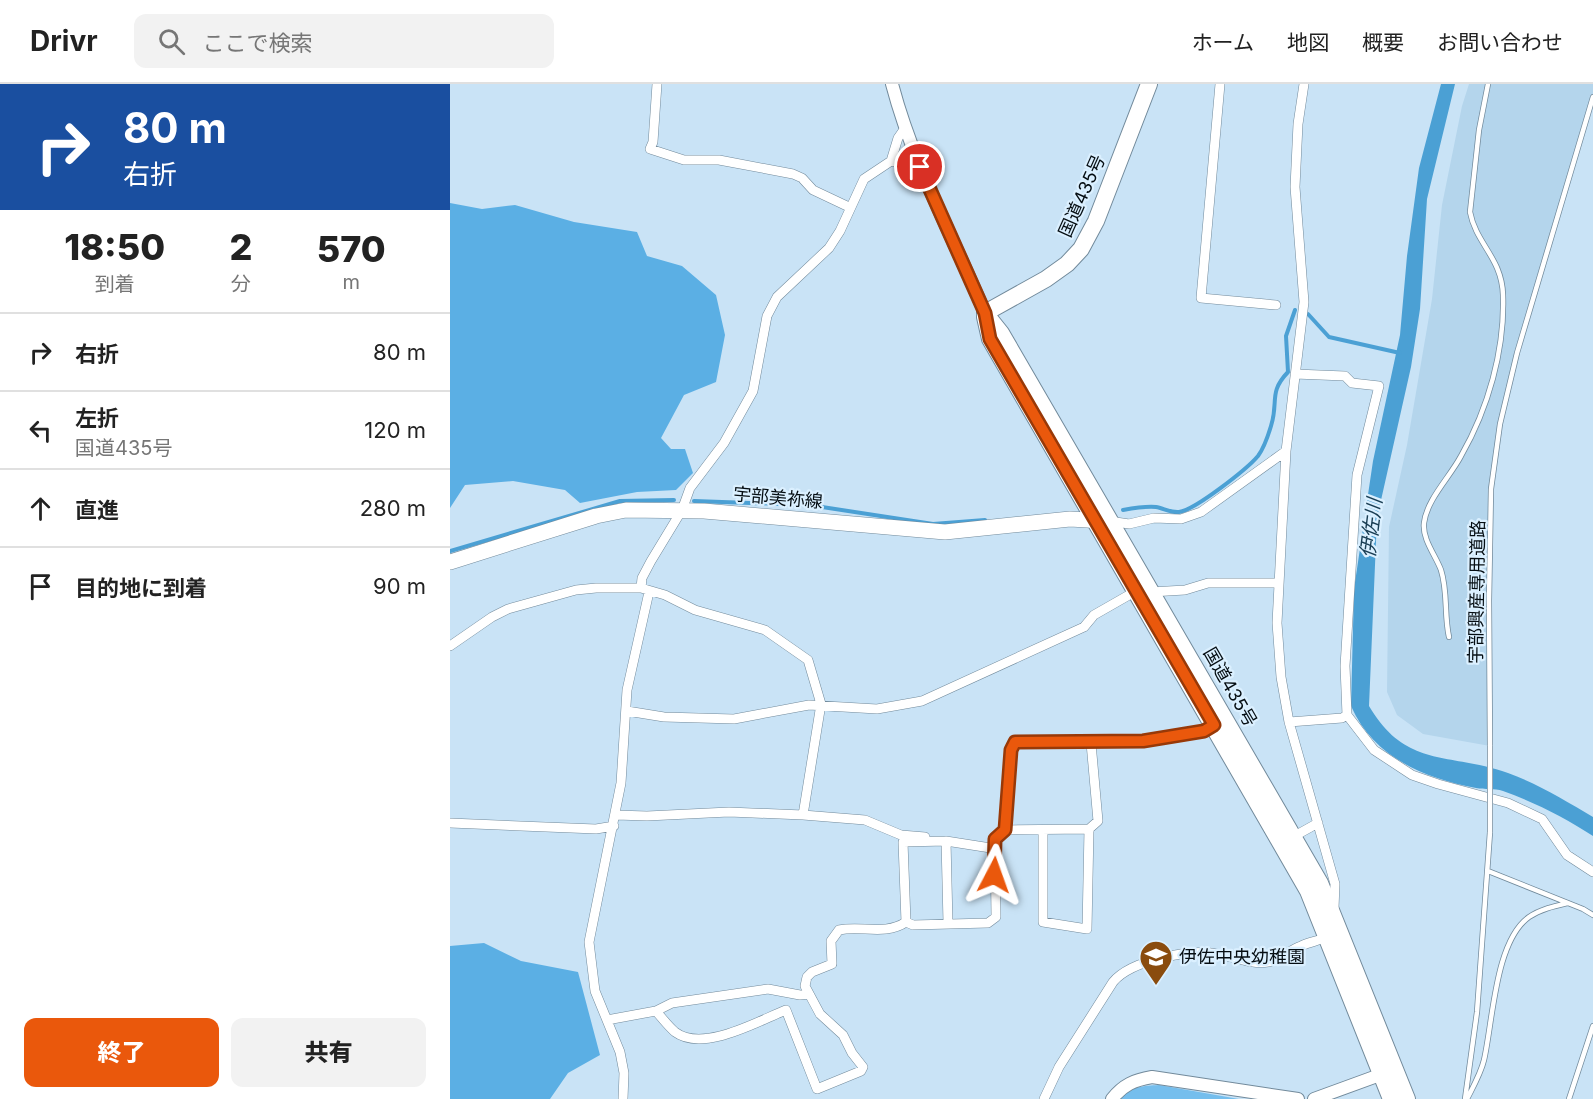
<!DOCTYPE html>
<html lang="ja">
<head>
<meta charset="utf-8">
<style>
  :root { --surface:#fff; --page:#f2f2f2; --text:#222; --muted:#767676; --line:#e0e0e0; --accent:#ea580c }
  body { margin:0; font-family:Inter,"Noto Sans JP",sans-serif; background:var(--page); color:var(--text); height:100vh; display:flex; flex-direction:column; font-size:22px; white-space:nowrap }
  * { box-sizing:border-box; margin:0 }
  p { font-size:20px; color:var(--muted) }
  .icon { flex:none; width:33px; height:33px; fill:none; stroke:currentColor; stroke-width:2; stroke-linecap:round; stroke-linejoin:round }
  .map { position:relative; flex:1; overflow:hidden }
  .details { display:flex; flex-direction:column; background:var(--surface); width:450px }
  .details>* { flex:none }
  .banner { background:#1a4fa0; color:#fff; overflow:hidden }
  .pin { position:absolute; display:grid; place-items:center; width:51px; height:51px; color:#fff; margin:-26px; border:3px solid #fff; border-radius:50%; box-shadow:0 2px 6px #0007 }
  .me { position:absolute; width:66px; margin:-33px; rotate:4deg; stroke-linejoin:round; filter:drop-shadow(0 0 4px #0008) }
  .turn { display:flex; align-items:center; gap:21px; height:126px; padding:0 24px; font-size:27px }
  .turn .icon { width:78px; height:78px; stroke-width:2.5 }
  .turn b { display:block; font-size:42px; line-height:51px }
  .eta { display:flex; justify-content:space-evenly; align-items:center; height:102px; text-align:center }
  .eta b { font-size:36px; font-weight:800; line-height:42px }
  .primary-button { display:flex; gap:12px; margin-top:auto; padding:12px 24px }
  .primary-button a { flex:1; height:69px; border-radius:12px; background:var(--accent); color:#fff; font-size:24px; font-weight:800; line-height:69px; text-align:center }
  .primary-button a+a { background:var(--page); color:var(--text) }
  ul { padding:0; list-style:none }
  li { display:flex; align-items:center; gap:18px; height:78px; padding:0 24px; border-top:2px solid var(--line) }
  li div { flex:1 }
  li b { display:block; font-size:22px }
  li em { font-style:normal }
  header { display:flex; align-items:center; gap:36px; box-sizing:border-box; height:84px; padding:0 30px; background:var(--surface); border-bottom:2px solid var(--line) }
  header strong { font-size:28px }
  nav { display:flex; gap:33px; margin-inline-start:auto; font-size:21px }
  .search { width:420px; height:54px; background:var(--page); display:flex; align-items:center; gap:15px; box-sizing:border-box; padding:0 21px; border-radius:12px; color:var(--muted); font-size:22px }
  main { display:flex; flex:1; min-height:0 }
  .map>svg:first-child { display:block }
  .built { fill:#b4d5ec }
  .green { fill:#75beed }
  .forest { fill:#5bafe4 }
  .water { fill:#4ba0d4 }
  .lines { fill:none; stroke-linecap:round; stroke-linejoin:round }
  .stream { stroke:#4ba0d4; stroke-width:4 }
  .service-casing { stroke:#728a9b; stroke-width:6 }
  .minor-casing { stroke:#728a9b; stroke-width:10 }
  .tertiary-casing { stroke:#728a9b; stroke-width:14 }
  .primary-casing { stroke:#728a9b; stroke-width:16 }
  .trunk-casing { stroke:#728a9b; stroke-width:18 }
  .service { stroke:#fff; stroke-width:4.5 }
  .minor { stroke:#fff; stroke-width:9 }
  .tertiary { stroke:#fff; stroke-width:12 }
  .primary { stroke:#fff; stroke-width:15 }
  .trunk { stroke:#fff; stroke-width:16 }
  .service-bridge-casing { stroke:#728a9b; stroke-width:6; stroke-linecap:butt }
  .service-bridge { stroke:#fff; stroke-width:4.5 }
  .route-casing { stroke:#983908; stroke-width:15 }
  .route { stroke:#ea580c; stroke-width:10 }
  .labels { text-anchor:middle; stroke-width:4.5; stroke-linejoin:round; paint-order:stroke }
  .street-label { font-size:18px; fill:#050d12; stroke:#dbf0ff }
  .poi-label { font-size:18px; fill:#050d12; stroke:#dbf0ff; text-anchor:start }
  .water-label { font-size:20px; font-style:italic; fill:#193d53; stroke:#dbf0ff }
</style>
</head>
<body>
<header>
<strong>Drivr</strong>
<div class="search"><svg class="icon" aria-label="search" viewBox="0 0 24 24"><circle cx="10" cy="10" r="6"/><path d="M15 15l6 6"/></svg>ここで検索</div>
<nav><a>ホーム</a><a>地図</a><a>概要</a><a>お問い合わせ</a></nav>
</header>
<main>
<section class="details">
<div class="banner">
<div class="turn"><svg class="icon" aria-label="right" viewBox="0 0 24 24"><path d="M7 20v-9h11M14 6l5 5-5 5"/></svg><div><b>80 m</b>右折</div></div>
</div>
<div class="eta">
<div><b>18:50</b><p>到着</p></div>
<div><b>2</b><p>分</p></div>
<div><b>570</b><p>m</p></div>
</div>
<ul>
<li><svg class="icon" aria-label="right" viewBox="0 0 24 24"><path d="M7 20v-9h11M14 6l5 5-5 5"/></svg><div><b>右折</b></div><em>80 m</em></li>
<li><svg class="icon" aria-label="left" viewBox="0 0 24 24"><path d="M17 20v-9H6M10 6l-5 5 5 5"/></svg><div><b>左折</b><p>国道435号</p></div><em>120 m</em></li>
<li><svg class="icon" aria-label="ahead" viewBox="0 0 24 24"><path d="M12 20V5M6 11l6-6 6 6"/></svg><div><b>直進</b></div><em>280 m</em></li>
<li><svg class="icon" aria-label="arrive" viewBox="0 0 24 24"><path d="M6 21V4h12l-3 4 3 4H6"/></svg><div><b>目的地に到着</b></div><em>90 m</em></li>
</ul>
<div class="primary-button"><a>終了</a><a>共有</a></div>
</section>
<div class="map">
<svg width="1143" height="1015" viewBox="0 0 1143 1015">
  <rect width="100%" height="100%" fill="#c9e3f6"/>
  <path class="built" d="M 1019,0 L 1143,0 L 1143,13 L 1067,269 L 1050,340 L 1041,405 L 1040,662 L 973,650 L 947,631 L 937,608 L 939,443 L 957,361 L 982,215 L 992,121 L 1012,22 Z"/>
  <path class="green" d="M 709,1001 L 789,1015 L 669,1015 C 680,1002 694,1002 709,1001 Z"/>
  <path class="forest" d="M 0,119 L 32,125 L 65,121 L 124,138 L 187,148 L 197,172 L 232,182 L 266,211 L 275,251 L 266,298 L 234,311 L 211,354 L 221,365 L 235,365 L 243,389 L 226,406 L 187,408 L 130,419 L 115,406 L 63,397 L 15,401 L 0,424 Z
    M 34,859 L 71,877 L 128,888 L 150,971 L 118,989 L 100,1015 L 0,1015 L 0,862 Z"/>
  <path class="water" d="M 991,0 L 1005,0 L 977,115 L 970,225 L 961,283 L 927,434 L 919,622 C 956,685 999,668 1058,689 C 1088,700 1116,717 1143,733 L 1143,752 C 1116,734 1084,718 1053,707 C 1044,704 1035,706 1026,704 C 974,694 923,673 901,622 L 904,505 L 923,377 L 950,251 L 957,172 L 969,84 Z"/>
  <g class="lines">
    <path class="stream" d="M 858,230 L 879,253 L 950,269
      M 244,417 L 359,421 L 483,440 L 535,436
      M 673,426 C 684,424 695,422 706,423 C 713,424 721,429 729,428 C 745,426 797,385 808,372 C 814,364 818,352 821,342 C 829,317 818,309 838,288 L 836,252 L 845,226
      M 0,467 L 170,417 L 224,416"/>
    <defs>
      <path id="service" d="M 999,553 C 994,531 998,508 991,486 C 986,472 972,455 974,439 C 977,415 1000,393 1011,372 C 1038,325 1055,266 1053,211 C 1052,174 1026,160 1020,128 L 1029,46 L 1038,0
        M 1040,662 L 1039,517 L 1041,405 L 1050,340 L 1067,269 L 1143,13
        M 1038,787 L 1133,825 L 1143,831
        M 1015,1015 L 1027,928 L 1040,748
        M 1017,1015 C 1023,1003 1031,989 1034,976 C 1043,937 1045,857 1079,833 C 1091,825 1105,822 1118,819
        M 1119,1015 L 1143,942"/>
      <path id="minor" d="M 207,0 L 203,58 L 200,65 L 234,76 L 269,76 L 343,90 L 352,94 L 363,106 L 399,123
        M 770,0 L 751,214 L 826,221
        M 854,0 L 848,40 L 845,103 L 854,218 L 836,367 L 827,539 L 831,593 L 839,638 L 885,800 L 884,824
        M 441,77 L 470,83
        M 845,290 L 895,292 L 902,299 L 929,302 L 907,391 L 895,582 L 897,631 L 924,666 L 962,691 L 988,700 L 1058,719 L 1092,735 L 1117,771 L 1143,788
        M 659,437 L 679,440 L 704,434 L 731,435 L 751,428 L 836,367
        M 191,504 L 192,494 L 201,477 L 232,426 L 240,404 L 274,359 L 303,307 L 317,232 L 327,213 L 379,164 L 390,147 L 414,95 L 441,77 L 448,54 L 455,44
        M 701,508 L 735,506 L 758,499 L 829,499
        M 0,562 L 42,533 L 58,525 L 126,506 L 146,504 L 191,504 L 215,511 L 245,526 L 315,546 L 358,576 L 371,620 L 353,731
        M 177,627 L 214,633 L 284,635 L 359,621 L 427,625 L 472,617 L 634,543 L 644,531 L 686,507
        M 839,638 L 892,634 L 897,631
        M 166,731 L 197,732 L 279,728 L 353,731 L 415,736 L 451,751 L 475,753
        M 0,739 L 146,745 L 164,742
        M 555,746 L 639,745 L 648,737 L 641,659
        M 593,746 L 593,838 L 637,845 L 639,745
        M 841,754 L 868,739
        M 496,757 L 498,839
        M 547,765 L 496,757 L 453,758 L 456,838 L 463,841 L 538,839 L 546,833 L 545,755 L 555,746 L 561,666 L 565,658 C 618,659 670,661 722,652 C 738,650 752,648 766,640
        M 206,927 C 212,934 218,942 225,948 C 253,969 308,937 336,926 L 367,1005 L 411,987 L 413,983 L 402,969 L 393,951 L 370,930 L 355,902 L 357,893 L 362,888 L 382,880 L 381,857 L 389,846 C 411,841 435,852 456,838
        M 157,936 L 206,927 L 222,919 L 318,905 L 350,911 L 359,910
        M 173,1015 L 174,989 L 170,968 L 145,907 L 139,858 L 171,699 L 177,606 L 199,508
        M 594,1015 L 609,983 L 663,898 C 681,876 740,865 767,870 C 783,872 801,881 818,878 C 830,877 839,866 851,862 C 859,858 868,857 877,853"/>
      <path id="tertiary" d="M 442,0 C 463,80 503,153 535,229
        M 662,1015 C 673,1001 684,996 702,993 L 848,1015
        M 864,1015 L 938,988"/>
      <path id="primary" d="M 0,478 L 146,432 L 176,426 L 254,427 L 495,448 L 620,435 L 654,437"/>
      <path id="trunk" d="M 535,229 L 551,249 L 870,799 L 957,1015
        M 535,229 L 596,195 L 617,180 L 631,165 L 646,137 L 699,0
        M 535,233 L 540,255 L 858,807 L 941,1015"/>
    </defs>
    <use href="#service" class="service-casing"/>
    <use href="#minor" class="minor-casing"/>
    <use href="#tertiary" class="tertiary-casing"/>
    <use href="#primary" class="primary-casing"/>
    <use href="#trunk" class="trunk-casing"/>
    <use href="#service" class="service"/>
    <use href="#minor" class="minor"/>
    <use href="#tertiary" class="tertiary"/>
    <use href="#primary" class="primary"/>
    <use href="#trunk" class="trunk"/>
    <defs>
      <path id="service-bridge" d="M 1040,748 L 1040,662"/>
    </defs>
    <use href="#service-bridge" class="service-bridge-casing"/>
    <use href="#service-bridge" class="service-bridge"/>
  </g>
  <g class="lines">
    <defs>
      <path id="route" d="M 470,83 L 535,229 L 540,255 L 764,641 L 754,647 L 693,657 L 565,658 L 561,666 L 555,746 L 545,755 L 544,791"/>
    </defs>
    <use href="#route" class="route-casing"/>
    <use href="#route" class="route"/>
  </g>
  <defs>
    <symbol id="school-pin" viewBox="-11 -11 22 30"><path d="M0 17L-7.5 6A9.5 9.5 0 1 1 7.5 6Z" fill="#8a4c0e" stroke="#dbf0ff"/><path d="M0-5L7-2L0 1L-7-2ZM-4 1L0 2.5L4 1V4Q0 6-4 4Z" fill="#fff"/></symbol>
  </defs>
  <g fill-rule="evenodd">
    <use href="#school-pin" x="687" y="854" width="38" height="52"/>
  </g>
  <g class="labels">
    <g class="street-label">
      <text transform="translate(632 112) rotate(-66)" y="6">国道435号</text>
      <text transform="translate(328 414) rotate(5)" y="6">宇部美祢線</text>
      <text transform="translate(1027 508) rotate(-89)" y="6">宇部興産専用道路</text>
      <text transform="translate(780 603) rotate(60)" y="6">国道435号</text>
    </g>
    <g class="poi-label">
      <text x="729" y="879">伊佐中央幼稚園</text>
    </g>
    <g class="water-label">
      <text transform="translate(921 444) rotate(-83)" y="7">伊佐川</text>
    </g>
  </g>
</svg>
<div class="pin" style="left:470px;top:83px;background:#d93025"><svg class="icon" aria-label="arrive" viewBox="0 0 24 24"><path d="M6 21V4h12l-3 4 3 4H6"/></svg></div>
<svg class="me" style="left:544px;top:791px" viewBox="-20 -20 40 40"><path d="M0-17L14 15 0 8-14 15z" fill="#ea580c" stroke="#fff" stroke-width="4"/></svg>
</div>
</main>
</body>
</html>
